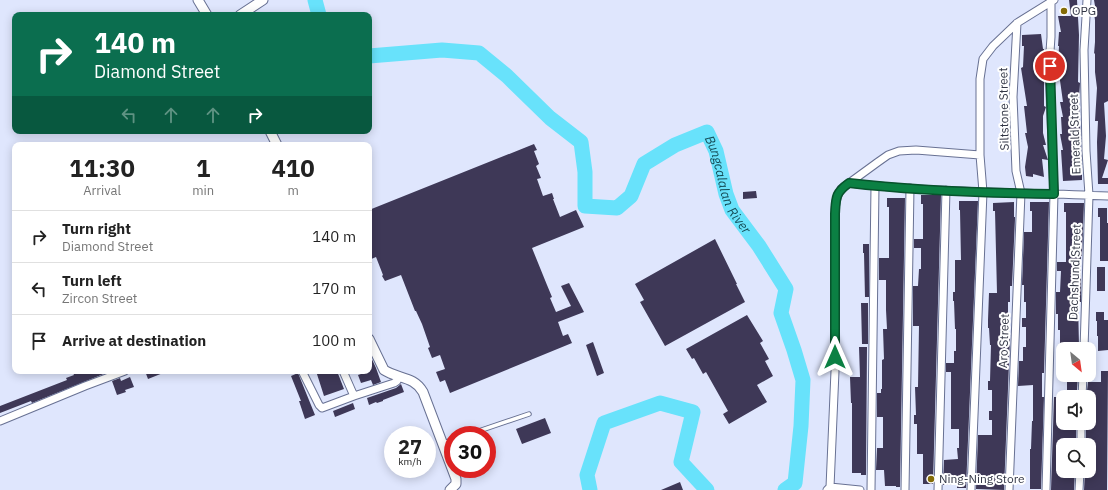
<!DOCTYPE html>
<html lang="en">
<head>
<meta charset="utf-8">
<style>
  :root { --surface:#fff; --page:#f6f6f6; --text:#222; --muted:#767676; --line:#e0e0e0 }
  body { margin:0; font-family:"IBM Plex Sans",sans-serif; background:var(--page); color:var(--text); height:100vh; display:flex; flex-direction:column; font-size:15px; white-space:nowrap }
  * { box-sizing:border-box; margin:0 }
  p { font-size:13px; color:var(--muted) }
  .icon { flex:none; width:22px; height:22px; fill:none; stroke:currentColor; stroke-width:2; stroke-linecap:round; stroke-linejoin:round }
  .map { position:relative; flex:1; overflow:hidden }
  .side { position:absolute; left:12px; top:142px; width:360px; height:232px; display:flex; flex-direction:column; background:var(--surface); border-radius:8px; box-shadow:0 2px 10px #0003 }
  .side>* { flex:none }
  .guide { position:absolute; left:12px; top:12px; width:360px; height:122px; border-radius:8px; box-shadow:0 2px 10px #0003; background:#0b6e4f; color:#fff; overflow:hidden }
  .needle { width:26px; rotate:151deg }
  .tools { position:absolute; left:1056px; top:342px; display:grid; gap:8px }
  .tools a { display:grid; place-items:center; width:40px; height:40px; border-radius:8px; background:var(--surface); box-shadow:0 2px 10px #0003; font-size:20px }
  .speed { position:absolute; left:384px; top:426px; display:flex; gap:8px; font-size:20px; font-weight:700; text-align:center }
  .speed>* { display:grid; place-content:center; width:52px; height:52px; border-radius:50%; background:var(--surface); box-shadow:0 2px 10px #0003; line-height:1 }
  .speed small { font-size:10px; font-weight:400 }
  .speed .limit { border:6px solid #d22; background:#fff; color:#111 }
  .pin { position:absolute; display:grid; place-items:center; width:34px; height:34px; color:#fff; margin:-17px; border:2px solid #fff; border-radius:50%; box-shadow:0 1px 4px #0007 }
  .me { position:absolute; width:44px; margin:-22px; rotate:0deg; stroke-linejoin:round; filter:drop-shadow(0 0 3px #0008) }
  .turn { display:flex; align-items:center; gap:14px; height:84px; padding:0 16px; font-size:18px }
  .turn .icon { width:52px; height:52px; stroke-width:2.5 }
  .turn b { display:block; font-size:28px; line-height:34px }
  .lanes { display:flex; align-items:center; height:38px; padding:0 16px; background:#0003; justify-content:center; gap:20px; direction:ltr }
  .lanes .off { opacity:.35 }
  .eta { display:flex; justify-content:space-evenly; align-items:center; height:68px; text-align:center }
  .eta b { font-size:24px; font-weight:700; line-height:28px }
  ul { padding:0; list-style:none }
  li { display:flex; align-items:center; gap:12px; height:52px; padding:0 16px; border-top:1px solid var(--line) }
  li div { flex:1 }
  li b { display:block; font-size:15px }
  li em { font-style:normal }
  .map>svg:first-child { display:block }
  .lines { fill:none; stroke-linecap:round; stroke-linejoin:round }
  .river { stroke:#68e2fb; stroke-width:15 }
  .building { fill:#3e3857 }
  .service-casing { stroke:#687193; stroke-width:5.5 }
  .minor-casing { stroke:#687193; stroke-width:9 }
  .tertiary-casing { stroke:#687193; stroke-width:11 }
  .service { stroke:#fff; stroke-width:3.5 }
  .minor { stroke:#fff; stroke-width:7 }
  .tertiary { stroke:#fff; stroke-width:9 }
  .route-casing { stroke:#07532c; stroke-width:10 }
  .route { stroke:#0b8043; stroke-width:7 }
  .poi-dot { fill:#846c07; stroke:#fff; stroke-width:1.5 }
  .labels { text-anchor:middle; stroke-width:4; stroke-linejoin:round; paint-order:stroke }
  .poi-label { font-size:12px; fill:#333746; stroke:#fff; text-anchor:start }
  .street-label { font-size:12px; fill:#333746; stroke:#fff }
  .water-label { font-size:13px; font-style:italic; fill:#154c56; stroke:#fff }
</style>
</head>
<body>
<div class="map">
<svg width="1108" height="490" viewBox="0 0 1108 490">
  <rect width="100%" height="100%" fill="#dfe6fd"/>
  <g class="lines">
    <g class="river">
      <path d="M 315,0 L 319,15"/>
      <path id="s1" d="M 369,56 L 442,50 L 479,53 L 507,76 L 550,118 L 581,142 L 585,172 L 585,206 L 617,208 L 631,196 L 644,164 L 675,145 L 707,132 L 716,151 L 726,194 L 732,210 L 759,246 L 786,289 L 781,313 L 794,350 L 803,380 L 801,426 L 795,483 L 785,490"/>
      <path d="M 590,490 L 587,475 L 604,423 L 660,403 L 693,412 L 681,462 L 707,490"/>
    </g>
  </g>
  <path class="building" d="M 1069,0 L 1077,0 L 1079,35 L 1078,82 L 1080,83 L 1079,99 L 1082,173 L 1082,180 L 1063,181 L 1061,150 L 1063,150 L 1060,134 L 1062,134 L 1061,117 L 1063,117 L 1060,102 L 1063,102 L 1058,66 L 1059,46 L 1058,46 L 1059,32 L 1061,32 L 1058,16 L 1071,16 Z
    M 1094,0 L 1108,0 L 1108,101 L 1104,103 L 1106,136 L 1104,159 L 1108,160 L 1102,178 L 1108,178 L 1108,184 L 1098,184 L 1097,142 L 1098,121 L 1095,121 L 1097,88 L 1095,72 L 1095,53 L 1094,54 L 1095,42 L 1095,20 L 1093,6 L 1095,6 Z
    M 1041,34 L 1043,49 L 1044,49 L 1043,81 L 1044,81 L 1044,106 L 1046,107 L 1043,116 L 1043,133 L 1046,145 L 1043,145 L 1048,160 L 1042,159 L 1044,177 L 1033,174 L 1033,177 L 1026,176 L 1025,167 L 1028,147 L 1025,133 L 1027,133 L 1024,106 L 1027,106 L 1021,68 L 1023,67 L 1024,46 L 1022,46 L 1022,35 Z
    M 534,144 L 537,150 L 534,151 L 539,164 L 536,166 L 541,178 L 537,179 L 543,196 L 552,193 L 554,199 L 553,199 L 560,217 L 576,210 L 584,227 L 532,248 L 547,285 L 552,297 L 550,298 L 556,312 L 571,306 L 561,286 L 569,283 L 584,312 L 558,322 L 563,336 L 568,334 L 572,343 L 450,393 L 445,380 L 440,382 L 436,372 L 445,369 L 440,355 L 432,358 L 428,348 L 430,347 L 422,324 L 416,311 L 415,311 L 401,275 L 385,281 L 382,276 L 383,275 L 376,257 L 369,260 L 369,210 Z
    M 756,191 L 757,198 L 743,199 L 743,192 Z
    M 921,195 L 941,195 L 933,484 L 923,484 L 923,454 L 917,454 L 917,424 L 914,424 L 914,415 L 916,415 L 915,387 L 918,387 L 919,326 L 913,326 L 913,286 L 918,286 L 919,269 L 921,269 L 921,248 L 914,248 L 914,239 L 923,239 L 923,204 L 921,204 Z
    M 887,198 L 905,198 L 900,487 L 896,487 L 896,486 L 885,486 L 884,470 L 876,470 L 877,448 L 883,448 L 883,417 L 877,417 L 877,393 L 881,393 L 881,389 L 882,389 L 882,360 L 884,359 L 883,329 L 887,329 L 886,310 L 886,280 L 879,280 L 879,258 L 889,258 L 889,207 L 887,207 Z
    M 959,201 L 978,201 L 966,488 L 957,488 L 957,485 L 943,485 L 944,460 L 958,459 L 957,448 L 959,448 L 959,429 L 951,429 L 951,372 L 946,372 L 946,363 L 954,363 L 954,351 L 956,351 L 956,329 L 955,329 L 954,301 L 953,301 L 953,292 L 955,292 L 955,260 L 961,260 L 960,210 L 959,210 Z
    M 1014,202 L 1014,217 L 1015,217 L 1015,219 L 1012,286 L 1010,286 L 1010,302 L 1008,302 L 1008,338 L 1010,338 L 1004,490 L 976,489 L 978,435 L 992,435 L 992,420 L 989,420 L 989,411 L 992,411 L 992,390 L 988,390 L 988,381 L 990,381 L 991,345 L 990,345 L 989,328 L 988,328 L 988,320 L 989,293 L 997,293 L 995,211 L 993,211 L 993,203 Z
    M 1030,202 L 1049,202 L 1044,373 L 1042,373 L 1042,397 L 1044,397 L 1041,489 L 1030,489 L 1030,449 L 1031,449 L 1032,421 L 1033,421 L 1033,385 L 1018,386 L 1019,361 L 1023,361 L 1023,347 L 1026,347 L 1026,327 L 1022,327 L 1022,318 L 1026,318 L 1026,302 L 1024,302 L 1024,285 L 1022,285 L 1024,232 L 1032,232 L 1032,211 L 1030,211 Z
    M 1064,203 L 1084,203 L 1082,256 L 1081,256 L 1081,302 L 1078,302 L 1079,346 L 1060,346 L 1060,330 L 1058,330 L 1058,314 L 1056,314 L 1056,292 L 1060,292 L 1061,271 L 1057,271 L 1057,262 L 1066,262 L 1066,212 L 1064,212 Z
    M 1098,208 L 1107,208 L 1107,223 L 1108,223 L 1108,261 L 1100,261 L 1100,217 L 1098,217 Z
    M 715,239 L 737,284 L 736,284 L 745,302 L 665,346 L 640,302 L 644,300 L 635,284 Z
    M 863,244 L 869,244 L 869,297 L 865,297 L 864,253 L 863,253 Z
    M 1097,267 L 1105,267 L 1105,291 L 1097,291 Z
    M 861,303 L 868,303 L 868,344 L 862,344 Z
    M 1096,312 L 1104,312 L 1104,320 L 1108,320 L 1108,350 L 1098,351 L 1098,336 L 1097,336 L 1097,321 L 1096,321 Z
    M 747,315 L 763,341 L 760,343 L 769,359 L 765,361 L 773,376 L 757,385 L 767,402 L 729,424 L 723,414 L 728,411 L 706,372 L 703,374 L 694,358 L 692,359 L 686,349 Z
    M 593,342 L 604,373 L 597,376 L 586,345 Z
    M 859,347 L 867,347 L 866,475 L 861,475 L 861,473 L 852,473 L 852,403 L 851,403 L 850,377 L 860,377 Z
    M 369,353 L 376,368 L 381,382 L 373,385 L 371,380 L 361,383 L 358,375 L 361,374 L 359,371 L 369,371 Z
    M 78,371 L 111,371 L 32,403 L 31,401 L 0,413 L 0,406 L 67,380 L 66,378 L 74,375 L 73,373 Z
    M 145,371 L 168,371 L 148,379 Z
    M 316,371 L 337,371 L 344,389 L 324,396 Z
    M 1101,371 L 1108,371 L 1107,490 L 1084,490 L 1085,471 L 1089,471 L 1089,445 L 1086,445 L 1086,423 L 1089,423 L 1089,391 L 1087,391 L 1088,382 L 1101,382 Z
    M 298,373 L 315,415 L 305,419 L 299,401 L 301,401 L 291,376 Z
    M 1067,375 L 1078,375 L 1077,390 L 1067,390 Z
    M 130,377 L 134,387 L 125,390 L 126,392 L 117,395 L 112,381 L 120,378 L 121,381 Z
    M 401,384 L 404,392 L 383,400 L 383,401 L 377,403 L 376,402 L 369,405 L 367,398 L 396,388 Z
    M 1054,397 L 1060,397 L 1060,423 L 1076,423 L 1076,445 L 1056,445 L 1056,471 L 1075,471 L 1074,490 L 1051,490 Z
    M 353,403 L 355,409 L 335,417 L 333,411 Z
    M 545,418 L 551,433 L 522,444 L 516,429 Z
    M 680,482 L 683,490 L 661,490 Z"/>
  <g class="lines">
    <defs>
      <path id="service" d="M 467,435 L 529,414
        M 443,443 L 453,440"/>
      <path id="minor" d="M 849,183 C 935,193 1022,192 1108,196
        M 1084,349 L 1089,195 L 1086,151 L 1084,50 L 1087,0
        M 302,371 L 319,405 L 322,408 L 354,396 L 394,383 L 397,381 L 399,377
        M 343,371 L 354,396
        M 1082,397 L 1083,375
        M 0,421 L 85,386 L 125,371
        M 1081,445 L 1081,423
        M 830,487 L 860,490
        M 827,490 L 830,487 L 835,371 L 835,214 C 835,204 836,197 841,189 L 878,162 L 888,155 L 899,151 L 916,150 L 980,155
        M 871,490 L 875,186
        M 905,490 L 910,188
        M 938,490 L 946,190
        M 971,490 L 983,192 L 980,155 L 980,79 L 983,59 L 993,46 L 1017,23 L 1054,0
        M 1009,490 L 1021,193 L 1016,171 L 1013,97 L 1017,23
        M 1046,490 L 1054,194 L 1049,66 L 1051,37 L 1051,2
        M 1079,490 L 1080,471"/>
      <path id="tertiary" d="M 198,0 L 207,15
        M 240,15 L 263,0
        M 270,131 L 277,145
        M 369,339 L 384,370 C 398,379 414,376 423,392 L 456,479 L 456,484 L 450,490"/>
    </defs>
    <use href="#service" class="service-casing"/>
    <use href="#minor" class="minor-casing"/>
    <use href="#tertiary" class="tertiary-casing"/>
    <use href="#service" class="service"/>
    <use href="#minor" class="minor"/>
    <use href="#tertiary" class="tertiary"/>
  </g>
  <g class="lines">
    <defs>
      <path id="route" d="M 835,357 L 835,214 C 836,198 835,193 849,183 C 917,191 985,193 1054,194 L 1050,66"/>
    </defs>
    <use href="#route" class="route-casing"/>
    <use href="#route" class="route"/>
  </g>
  <g class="poi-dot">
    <circle cx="1064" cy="11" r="4"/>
    <circle cx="931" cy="479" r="4"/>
  </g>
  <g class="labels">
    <g class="poi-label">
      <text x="1072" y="15">OPG</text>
      <text x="939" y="483">Ning-Ning Store</text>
    </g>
    <g class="street-label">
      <text transform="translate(1004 109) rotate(-91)" y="4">Siltstone Street</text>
      <text transform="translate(1075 134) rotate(-92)" y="4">Emerald Street</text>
      <text transform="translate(1075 272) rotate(-88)" y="4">Dachshund Street</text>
      <text transform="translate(1004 341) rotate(-88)" y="4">Aro Street</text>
    </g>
    <g class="water-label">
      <text dy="5" stroke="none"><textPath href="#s1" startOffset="523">Bungcalalan River</textPath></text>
    </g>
  </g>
</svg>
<div class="tools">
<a><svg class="needle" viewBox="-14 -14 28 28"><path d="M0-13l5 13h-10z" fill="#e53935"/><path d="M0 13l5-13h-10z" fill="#767676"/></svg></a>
<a><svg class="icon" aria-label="sound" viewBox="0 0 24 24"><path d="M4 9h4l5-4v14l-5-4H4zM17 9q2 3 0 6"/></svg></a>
<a><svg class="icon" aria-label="search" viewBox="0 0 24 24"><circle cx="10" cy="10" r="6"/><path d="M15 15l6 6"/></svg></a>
</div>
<div class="speed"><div>27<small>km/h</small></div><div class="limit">30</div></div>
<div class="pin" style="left:1050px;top:66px;background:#d93025"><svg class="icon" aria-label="arrive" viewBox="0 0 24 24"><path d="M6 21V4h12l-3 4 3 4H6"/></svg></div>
<svg class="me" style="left:835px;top:357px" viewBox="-20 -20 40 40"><path d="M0-17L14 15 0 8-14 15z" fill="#0b8043" stroke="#fff" stroke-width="4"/></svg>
<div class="guide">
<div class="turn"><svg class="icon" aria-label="right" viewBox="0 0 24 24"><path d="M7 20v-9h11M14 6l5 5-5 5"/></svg><div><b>140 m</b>Diamond Street</div></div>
<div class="lanes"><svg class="icon off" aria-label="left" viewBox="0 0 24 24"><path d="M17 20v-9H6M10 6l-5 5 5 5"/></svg><svg class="icon off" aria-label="ahead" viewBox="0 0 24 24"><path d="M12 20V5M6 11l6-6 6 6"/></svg><svg class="icon off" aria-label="ahead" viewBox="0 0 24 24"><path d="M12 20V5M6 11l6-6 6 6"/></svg><svg class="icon" aria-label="right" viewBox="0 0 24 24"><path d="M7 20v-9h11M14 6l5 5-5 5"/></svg></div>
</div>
<section class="side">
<div class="eta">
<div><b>11:30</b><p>Arrival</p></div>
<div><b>1</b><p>min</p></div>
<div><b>410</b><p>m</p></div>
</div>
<ul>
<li><svg class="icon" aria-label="right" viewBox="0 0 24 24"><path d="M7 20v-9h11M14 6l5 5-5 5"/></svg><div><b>Turn right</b><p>Diamond Street</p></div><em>140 m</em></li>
<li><svg class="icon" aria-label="left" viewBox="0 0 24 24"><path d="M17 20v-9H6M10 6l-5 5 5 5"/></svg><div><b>Turn left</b><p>Zircon Street</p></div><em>170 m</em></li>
<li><svg class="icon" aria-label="arrive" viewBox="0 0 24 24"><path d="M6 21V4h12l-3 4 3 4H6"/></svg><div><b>Arrive at destination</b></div><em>100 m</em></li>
</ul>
</section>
</div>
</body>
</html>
